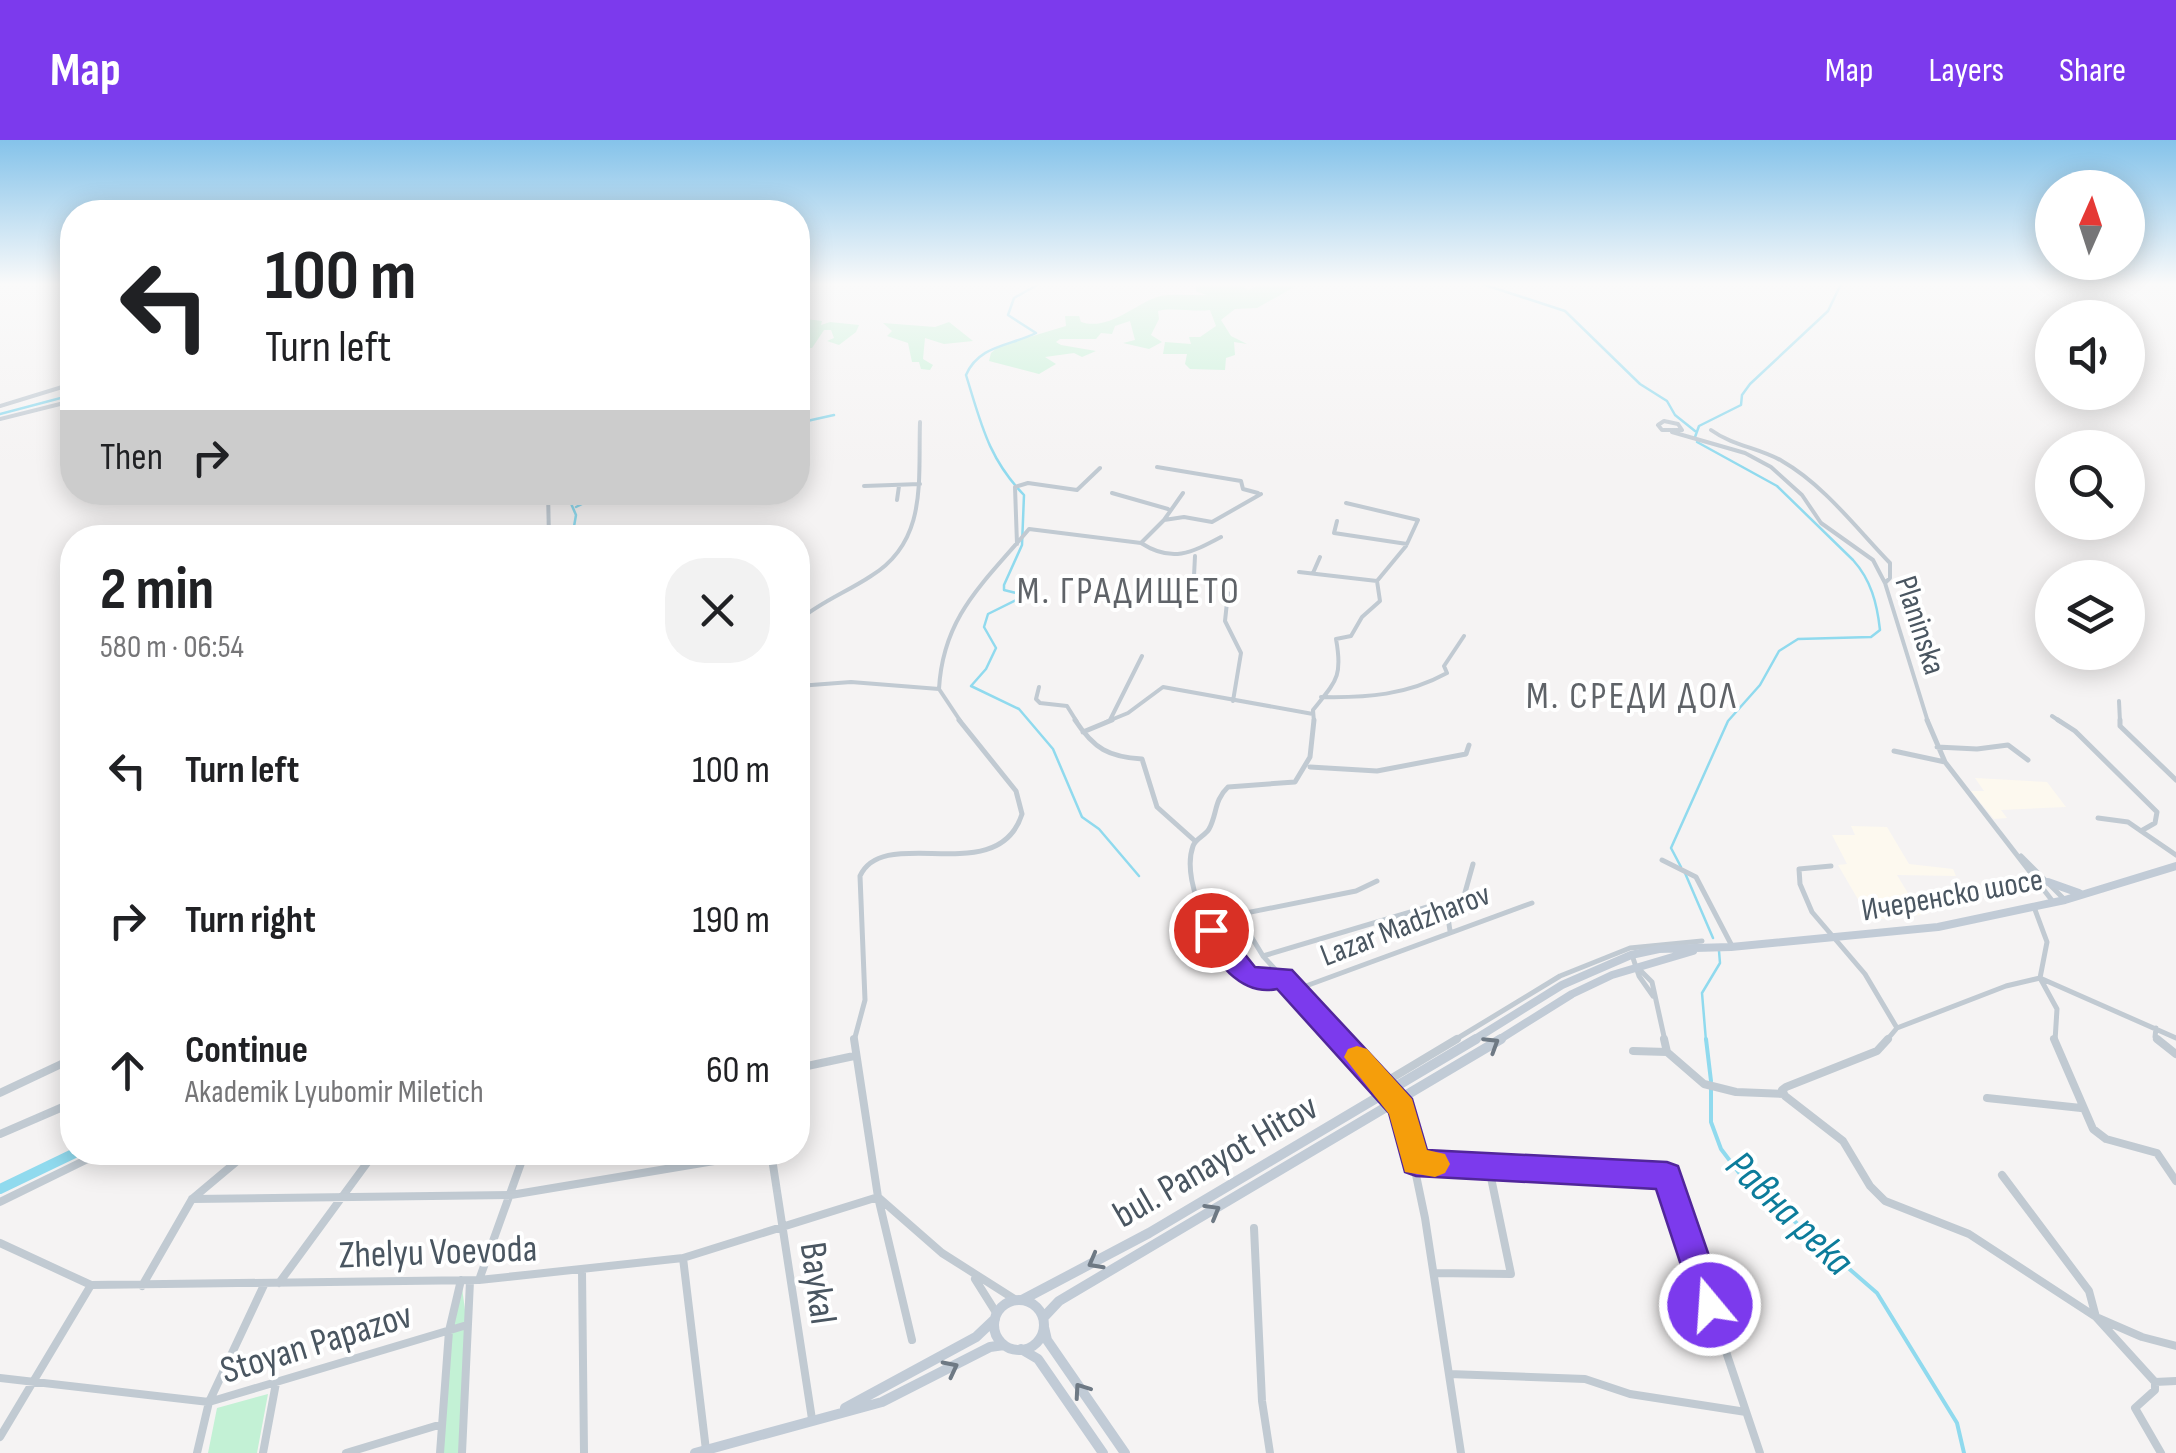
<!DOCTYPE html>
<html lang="en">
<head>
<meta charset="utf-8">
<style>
  :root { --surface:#fff; --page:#f2f2f2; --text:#202124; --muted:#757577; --accent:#7c3aed }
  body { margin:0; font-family:"Sofia Sans Condensed",sans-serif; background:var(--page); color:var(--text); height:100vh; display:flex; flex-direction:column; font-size:38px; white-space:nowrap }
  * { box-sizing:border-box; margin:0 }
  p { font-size:32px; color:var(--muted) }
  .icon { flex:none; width:55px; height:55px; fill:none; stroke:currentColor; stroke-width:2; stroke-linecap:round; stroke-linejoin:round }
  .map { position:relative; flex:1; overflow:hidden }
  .sheet { position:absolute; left:60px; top:385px; width:750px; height:640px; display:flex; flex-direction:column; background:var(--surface); border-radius:40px; box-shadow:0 5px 25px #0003 }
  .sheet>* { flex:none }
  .banner { position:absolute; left:60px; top:60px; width:750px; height:305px; border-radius:40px; box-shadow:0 5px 25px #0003; background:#fff; color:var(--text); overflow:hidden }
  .needle { width:65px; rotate:3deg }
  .tools { position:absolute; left:2035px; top:30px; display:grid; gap:20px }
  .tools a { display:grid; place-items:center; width:110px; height:110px; border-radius:50%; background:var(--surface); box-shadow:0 5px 25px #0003; font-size:50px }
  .pin { position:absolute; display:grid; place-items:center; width:85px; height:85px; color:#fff; margin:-42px; border:5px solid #fff; border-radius:50%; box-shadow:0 2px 10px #0007 }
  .me { position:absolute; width:110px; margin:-55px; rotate:342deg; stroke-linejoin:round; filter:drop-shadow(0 0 8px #0008) }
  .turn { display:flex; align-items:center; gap:35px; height:210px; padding:0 40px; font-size:45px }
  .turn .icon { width:130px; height:130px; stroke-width:2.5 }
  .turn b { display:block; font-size:70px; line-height:85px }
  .then { display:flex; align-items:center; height:95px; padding:0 40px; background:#0003; gap:20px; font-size:38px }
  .round { display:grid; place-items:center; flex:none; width:105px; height:105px; border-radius:40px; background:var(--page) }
  .overview { display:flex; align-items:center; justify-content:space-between; height:170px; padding:0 40px }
  h1 { font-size:60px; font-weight:700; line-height:75px }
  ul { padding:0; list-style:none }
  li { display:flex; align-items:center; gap:30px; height:150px; padding:0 40px }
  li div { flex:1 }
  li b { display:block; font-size:38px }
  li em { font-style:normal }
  header { display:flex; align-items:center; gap:60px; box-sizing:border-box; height:140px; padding:0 50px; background:var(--accent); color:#fff }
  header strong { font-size:48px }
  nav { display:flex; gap:55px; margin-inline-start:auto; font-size:35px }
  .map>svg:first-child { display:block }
  .commercial { fill:#fdf9ef }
  .green { fill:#c3f1d5 }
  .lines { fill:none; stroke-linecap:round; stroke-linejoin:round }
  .stream-far1 { stroke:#90daee; stroke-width:2.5 }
  .stream { stroke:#90daee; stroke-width:4 }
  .canal { stroke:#90daee; stroke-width:10 }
  .street-far2 { stroke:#c1cad2; stroke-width:4 }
  .street-far1 { stroke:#c1cad2; stroke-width:5 }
  .street { stroke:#c1cad2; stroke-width:8 }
  .secondary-far1 { stroke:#c1cbd6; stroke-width:8 }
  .secondary { stroke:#c1cbd6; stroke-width:10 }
  .oneway { stroke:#6e7984 }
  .route { fill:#7c3aed; stroke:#51269a; stroke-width:2.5 }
  .slow { fill:#f59e0b }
  .labels { text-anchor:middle; stroke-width:8; stroke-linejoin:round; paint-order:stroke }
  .street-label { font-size:32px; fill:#4a5661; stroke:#fff }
  .quarter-label { font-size:38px; letter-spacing:2.5px; fill:#5f6368; stroke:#fff }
  .near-street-label { font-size:38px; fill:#4a5661; stroke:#fff }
  .near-water-label { font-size:42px; font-style:italic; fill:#0c7c9b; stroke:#fff }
</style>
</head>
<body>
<header>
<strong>Map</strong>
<nav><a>Map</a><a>Layers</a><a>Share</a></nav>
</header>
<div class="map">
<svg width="2176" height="1313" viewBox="0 0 2176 1313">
  <rect width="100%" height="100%" fill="#f5f3f3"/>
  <path class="commercial" d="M 1975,638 L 2047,642 L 2066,667 L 2001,670 L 2007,678 L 1994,679 L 1971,651 L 1984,651 Z
    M 1851,686 L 1887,687 L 1909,724 L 1953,729 L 1956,736 L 1897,735 L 1921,775 L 1870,780 L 1838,725 L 1847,724 L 1832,695 L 1855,695 Z"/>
  <path class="green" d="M 1196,144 L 1238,144 L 1249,150 L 1259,144 L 1296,146 L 1257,168 L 1235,169 L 1221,180 L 1231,196 L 1247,204 L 1234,202 L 1235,215 L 1226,218 L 1225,230 L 1190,229 L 1185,224 L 1187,214 L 1163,214 L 1165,202 L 1191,204 L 1189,197 L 1200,197 L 1216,186 L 1210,170 C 1194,172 1170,167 1158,171 L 1159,179 L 1151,195 L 1162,202 L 1149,209 L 1123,203 L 1135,200 L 1130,181 L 1115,186 L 1112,194 L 1101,193 L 1096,199 L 1060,199 L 1056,202 L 1061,205 L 1096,211 L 1082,217 L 1074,213 L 1045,217 L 1056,224 L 1039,234 L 989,221 L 991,213 L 999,206 L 1066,186 L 1065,176 L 1079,176 L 1081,182 C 1108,191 1134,165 1157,157 C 1171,153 1191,156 1206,155 L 1196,151 Z
    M 806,179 L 822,181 L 821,185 L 830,182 L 859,185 L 856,192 L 839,205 L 827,201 L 834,198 L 831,190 L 824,190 L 812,208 L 806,208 L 807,201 L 798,201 L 798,181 Z
    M 949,182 L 973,201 L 944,204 L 925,198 L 923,219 L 933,225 L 930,230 L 921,229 L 919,222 L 912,222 L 908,203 L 887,196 L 892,191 L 883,183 L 935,187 Z
    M 461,1140 L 467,1185 L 462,1313 L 441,1313 L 449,1191 Z
    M 268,1254 L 257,1313 L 208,1313 L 217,1268 Z"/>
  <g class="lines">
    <path class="stream-far1" d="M 1039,144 L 1014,158 L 1008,175 L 1036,193 C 1010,206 979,205 966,235 C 981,283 988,318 1024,355 L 1022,405 L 1004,445 L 1004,450 L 1016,453 L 1018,459 L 988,474 L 984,487 L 996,508 L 986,529 L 971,546 L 1019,569 L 1053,609 L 1082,677 L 1099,689 L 1139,736
      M 1482,144 L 1565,171 L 1640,244 L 1667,261 L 1675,275 L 1695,291
      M 0,274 L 72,255
      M 798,283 L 834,275
      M 1695,297 L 1699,286 L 1741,265 L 1742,255 L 1750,244 L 1828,171 L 1841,144
      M 566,352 L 576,375 L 572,398
      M 576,367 L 606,352
      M 1681,727 L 1671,708 L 1728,581 L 1760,545 L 1779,511 L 1798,499 L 1871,497 L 1880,490 C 1877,463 1871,440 1853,420 L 1777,346 L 1697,302
      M 1685,733 L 1713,798
      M 1706,901 L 1702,853 L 1720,823 L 1719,811"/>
    <path class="stream" d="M 1706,899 L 1711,941
      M 1711,949 L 1711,982 L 1721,1009 L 1740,1034 L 1877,1153 L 1957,1283 L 1964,1313"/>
    <path class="canal" d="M 0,1049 L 77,1012"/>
    <path class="street-far2" d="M 0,266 L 72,244
      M 0,279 L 72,261
      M 1664,281 L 1678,284 L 1682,290 L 1662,290 L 1658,285 Z
      M 1711,290 C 1733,306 1760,308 1782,321 C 1824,345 1857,389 1890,423 L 1890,438 L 1885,443
      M 1672,292 L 1745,313 L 1771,327 L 1802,355 L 1821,383 L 1873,420 L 1885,443 L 1928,582
      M 1157,327 L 1241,341 L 1243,349 L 1258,353
      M 864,346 L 920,344
      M 548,352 L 549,398
      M 1112,353 L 1168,369
      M 897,360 L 899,346
      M 1164,380 L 1183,353
      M 1337,381 L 1334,393 L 1407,404
      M 1141,403 C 1172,423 1191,413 1221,397
      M 1017,404 L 1015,347 L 1028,343 L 1077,350 L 1100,328
      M 1299,432 L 1377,441
      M 1313,433 L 1320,417
      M 1194,436 L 1195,416
      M 1228,453 L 1225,481 L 1241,513 L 1233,561
      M 798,481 C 820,462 847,452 871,436 C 928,401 918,341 920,282
      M 798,546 L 851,542 L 939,549
      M 1039,547 L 1036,559 L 1040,563 L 1067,566 L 1077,582
      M 1321,557 C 1367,558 1407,555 1447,533 L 1444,526 L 1464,496
      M 2119,561 L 2120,582
      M 2052,576 L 2061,582
      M 1110,580 L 1142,516
      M 961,582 L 939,549 C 943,475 985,442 1029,389 L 1141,403 L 1164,380 L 1184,377 L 1212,382 L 1261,354
      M 1106,582 L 1128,573 L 1163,547 L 1313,574
      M 1314,582 L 1313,570 C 1336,541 1343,537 1336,499 L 1351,496 L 1362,477 L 1380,461 L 1377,441 L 1406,406 L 1418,380 L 1346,363"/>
    <path class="street-far1" d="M 1075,580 C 1094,609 1109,617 1142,619 L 1157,667 L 1195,701
      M 1314,580 L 1310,617 L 1295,642 L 1228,647 C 1214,660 1217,675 1209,689 C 1205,696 1196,698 1193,706 C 1179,745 1220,817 1251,838 L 1283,838 L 1341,901
      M 1927,580 L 1945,622 L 2054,763
      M 2058,580 L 2075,591 L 2157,672 L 2155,683 L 2141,691 L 2176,715
      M 2120,580 L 2120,586 L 2176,640
      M 1083,592 L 1112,580
      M 1937,607 L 1977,609 L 2008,605 L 2028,620
      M 1894,611 L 1945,622
      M 1310,627 L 1377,631 L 1466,614 L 1469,605
      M 2098,678 L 2128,682 L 2141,691
      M 2021,716 L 2065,760
      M 1662,720 L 1696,737 L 1732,806
      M 1831,726 L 1799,729 L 1800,744 L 1812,772 L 1865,834 L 1897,888 L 2006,846 L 2040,838 L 2057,869 L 2055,901
      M 2034,767 L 2047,802 L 2040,838 L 2176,898
      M 1447,771 L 1464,756 L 1473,724
      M 1238,775 L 1263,816 L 1283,838
      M 1206,781 L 1356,751 L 1377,741
      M 1632,815 L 1639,836 L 1653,856
      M 1263,816 L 1434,765 L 1447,771 L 1450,791
      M 1638,828 L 1652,842 L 1665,901
      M 1295,850 L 1532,763
      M 2156,888 L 2155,897 L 2160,901
      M 854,901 L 865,860 L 860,736 C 884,683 998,750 1022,674 L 1016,651 L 959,580
      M 1453,901 L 1560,836 L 1630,808 L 1702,801
      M 1886,901 L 1897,888"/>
    <path class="street" d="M 854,899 L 878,1057 L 912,1200
      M 1339,899 L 1402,968 L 1425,1078 L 1461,1313
      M 1888,899 L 1877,911 L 1786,947 L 1782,950 L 1785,956 L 1843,1001 L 1870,1046 L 1885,1061 L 1969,1094 L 2096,1177 L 2142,1197 L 2176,1206
      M 2054,899 L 2093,989 L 2106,999 L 2157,1013 L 2176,1041
      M 2157,899 L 2176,914
      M 1633,911 L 1667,912 L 1664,899
      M 1667,912 L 1704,944 L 1736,952 L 1784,954
      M 798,928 L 854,916
      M 1382,944 L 1457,899
      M 0,953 L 72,919
      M 1987,958 L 2081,968
      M 0,994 L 72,963
      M 771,1012 L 812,1279
      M 1415,1023 L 1667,1036 L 1760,1313
      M 2002,1035 L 2089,1151 L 2096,1177 L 2155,1242 L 2155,1250 L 2135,1268 L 2161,1313
      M 192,1059 L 511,1055 L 768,1012
      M 0,1062 L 102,1012
      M 1254,1088 L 1262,1261 L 1270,1313
      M 0,1103 L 91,1145 L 479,1140 L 683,1118 L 878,1057 L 942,1113 L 1016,1160
      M 683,1118 L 706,1310
      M 582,1131 L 584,1313
      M 1434,1133 L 1511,1134 L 1489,1028
      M 975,1139 L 997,1174
      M 479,1140 L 525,1012
      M 279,1143 L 375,1012
      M 142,1146 L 192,1059 L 248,1012
      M 1449,1234 L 1585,1239 L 1630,1254 L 1746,1272
      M 0,1238 L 209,1262 L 467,1185
      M 2155,1242 L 2176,1241
      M 0,1297 L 91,1145
      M 197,1313 L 209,1262 L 264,1145
      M 263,1313 L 276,1243
      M 346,1313 L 442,1284
      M 440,1313 L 449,1191 L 461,1140
      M 462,1313 L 470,1141"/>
    <path class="secondary-far1" d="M 2048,742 L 2079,753
      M 1472,901 L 1562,845 L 1631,815 L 1659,809 L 1731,807 L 1938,787 L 2065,760 L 2176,726
      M 1497,901 L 1572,854 L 1612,835 L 1693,811"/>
    <path class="secondary" d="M 1022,1160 L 1149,1093 L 1476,899
      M994 1185a25 25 0 1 1 50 0a25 25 0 1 1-50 0Z
      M 1043,1178 L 1059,1161 L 1501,899
      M 1044,1187 L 1047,1200 L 1125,1313
      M 1021,1209 L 1038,1219 L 1103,1313
      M 845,1268 L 976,1197 L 995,1179
      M 695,1313 L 882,1262 L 990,1207 L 1004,1205"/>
  </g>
  <defs><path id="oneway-chevron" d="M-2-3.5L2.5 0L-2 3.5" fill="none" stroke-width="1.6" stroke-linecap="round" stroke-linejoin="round" transform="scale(2.5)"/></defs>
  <g class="oneway">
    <use href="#oneway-chevron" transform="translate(1492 904) rotate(-32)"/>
    <use href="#oneway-chevron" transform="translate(1213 1071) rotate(-30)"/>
    <use href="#oneway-chevron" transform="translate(1095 1122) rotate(151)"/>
    <use href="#oneway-chevron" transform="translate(951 1228) rotate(-27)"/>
    <use href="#oneway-chevron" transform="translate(1081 1250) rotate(-125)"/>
  </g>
  <linearGradient id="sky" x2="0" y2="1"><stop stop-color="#85c3ea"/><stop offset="0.44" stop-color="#fafafa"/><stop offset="1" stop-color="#fafafa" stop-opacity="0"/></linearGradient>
  <rect width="2176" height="328" fill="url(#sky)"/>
  <path class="route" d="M 1211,780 L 1220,783 L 1255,827 L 1292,830 L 1412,959 L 1427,1010 L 1667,1022 L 1678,1026 L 1726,1165 L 1722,1177 L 1710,1181 L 1698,1177 L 1656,1049 L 1416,1036 L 1405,1032 L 1389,973 L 1277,849 C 1240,857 1214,819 1198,790 L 1202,783 Z"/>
  <path class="slow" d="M 1357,906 L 1367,909 L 1412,959 L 1427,1010 L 1445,1014 L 1450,1024 L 1445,1033 L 1435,1037 L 1405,1032 L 1389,974 L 1344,917 L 1348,909 Z"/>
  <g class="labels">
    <g class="street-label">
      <text transform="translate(1921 485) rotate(72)" y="11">Planinska</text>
      <text transform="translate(1952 754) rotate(-10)" y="11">Ичеренско шосе</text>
      <text transform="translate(1405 784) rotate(-21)" y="11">Lazar Madzharov</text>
    </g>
    <g class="quarter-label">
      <text x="1129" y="463">М. ГРАДИЩЕТО</text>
      <text x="1632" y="568">М. СРЕДИ ДОЛ</text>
    </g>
    <g class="near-street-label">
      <text transform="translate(1215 1020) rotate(-30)" y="13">bul. Panayot Hitov</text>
      <text transform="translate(438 1111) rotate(-2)" y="13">Zhelyu Voevoda</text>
      <text transform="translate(819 1143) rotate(82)" y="13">Baykal</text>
      <text transform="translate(316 1202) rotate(-17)" y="13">Stoyan Papazov</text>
    </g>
    <g class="near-water-label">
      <text transform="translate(1791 1072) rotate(44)" y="15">Равна река</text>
    </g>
  </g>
</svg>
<div class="tools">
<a><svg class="needle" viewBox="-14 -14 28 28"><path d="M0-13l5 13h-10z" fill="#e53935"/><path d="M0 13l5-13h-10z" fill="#757577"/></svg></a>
<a><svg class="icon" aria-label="sound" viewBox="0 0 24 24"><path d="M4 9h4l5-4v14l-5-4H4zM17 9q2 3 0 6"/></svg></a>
<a><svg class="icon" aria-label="search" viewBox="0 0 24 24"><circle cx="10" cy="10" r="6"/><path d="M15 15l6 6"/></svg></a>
<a><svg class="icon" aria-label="layers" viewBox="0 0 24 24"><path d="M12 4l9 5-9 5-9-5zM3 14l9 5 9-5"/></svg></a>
</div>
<div class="pin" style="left:1211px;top:790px;background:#d93025"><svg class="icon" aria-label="arrive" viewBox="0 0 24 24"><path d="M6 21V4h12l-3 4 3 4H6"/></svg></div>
<svg class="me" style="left:1710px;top:1165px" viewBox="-20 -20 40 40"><circle r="17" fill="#7c3aed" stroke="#fff" stroke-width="3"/><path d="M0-11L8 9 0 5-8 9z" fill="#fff"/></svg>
<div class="banner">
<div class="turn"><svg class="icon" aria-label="left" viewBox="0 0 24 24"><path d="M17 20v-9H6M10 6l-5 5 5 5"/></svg><div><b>100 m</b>Turn left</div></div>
<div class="then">Then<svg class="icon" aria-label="right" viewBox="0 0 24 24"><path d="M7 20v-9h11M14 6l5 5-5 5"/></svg></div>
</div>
<section class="sheet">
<div class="overview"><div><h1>2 min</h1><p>580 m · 06:54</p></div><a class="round"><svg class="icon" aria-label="close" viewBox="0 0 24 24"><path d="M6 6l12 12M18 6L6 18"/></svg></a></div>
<ul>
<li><svg class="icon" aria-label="left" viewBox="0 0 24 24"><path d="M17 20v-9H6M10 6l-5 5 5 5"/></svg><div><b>Turn left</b></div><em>100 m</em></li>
<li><svg class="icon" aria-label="right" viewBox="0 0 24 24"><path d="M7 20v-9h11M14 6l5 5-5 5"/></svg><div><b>Turn right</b></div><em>190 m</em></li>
<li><svg class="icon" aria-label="ahead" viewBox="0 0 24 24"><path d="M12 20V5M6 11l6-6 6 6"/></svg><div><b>Continue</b><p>Akademik Lyubomir Miletich</p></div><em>60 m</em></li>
</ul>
</section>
</div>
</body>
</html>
